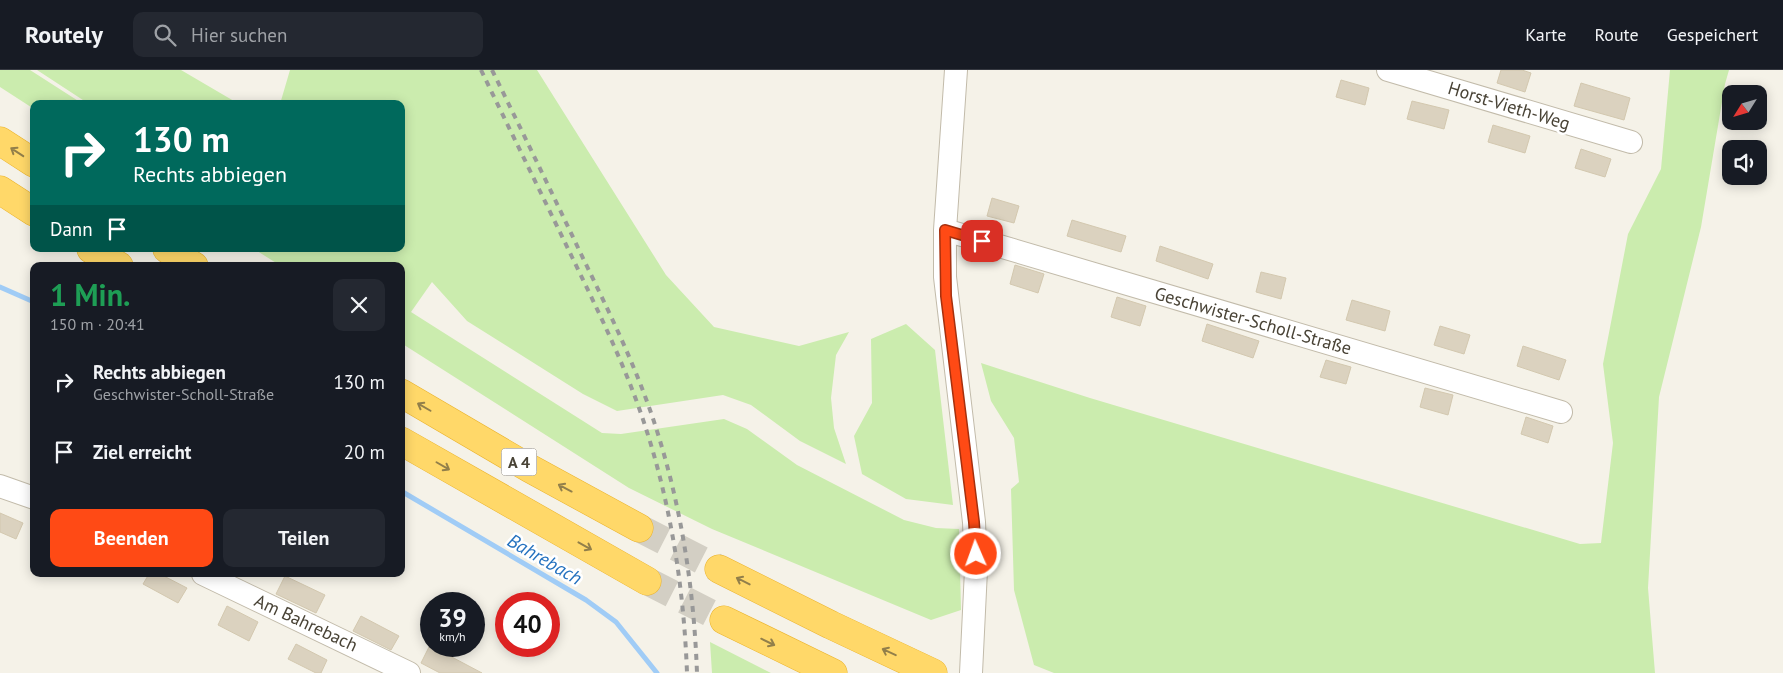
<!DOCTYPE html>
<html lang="de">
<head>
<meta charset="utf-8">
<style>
  :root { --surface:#171b24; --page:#242831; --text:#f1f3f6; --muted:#9ea1a6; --line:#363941; --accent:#ff4a15 }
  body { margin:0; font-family:"PT Sans",sans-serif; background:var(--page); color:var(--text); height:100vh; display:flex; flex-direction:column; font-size:19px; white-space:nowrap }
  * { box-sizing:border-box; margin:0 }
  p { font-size:16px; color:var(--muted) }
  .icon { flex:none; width:28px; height:28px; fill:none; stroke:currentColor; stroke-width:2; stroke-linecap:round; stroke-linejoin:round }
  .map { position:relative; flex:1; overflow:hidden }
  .drawer { position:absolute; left:30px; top:192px; width:375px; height:315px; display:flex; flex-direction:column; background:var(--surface); border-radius:10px; box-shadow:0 2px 12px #0003 }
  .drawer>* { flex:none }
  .banner { position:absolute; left:30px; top:30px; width:375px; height:152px; border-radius:10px; box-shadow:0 2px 12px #0003; background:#00695c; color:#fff; overflow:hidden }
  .needle { width:32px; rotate:233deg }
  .tools { position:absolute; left:1722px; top:15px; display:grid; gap:10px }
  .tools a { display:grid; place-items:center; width:45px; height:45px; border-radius:10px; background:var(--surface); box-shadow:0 2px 12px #0003; font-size:25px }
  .speed { position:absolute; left:420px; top:522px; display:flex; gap:10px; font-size:25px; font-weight:700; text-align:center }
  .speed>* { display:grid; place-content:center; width:65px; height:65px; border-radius:50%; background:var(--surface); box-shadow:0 2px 12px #0003; line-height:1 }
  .speed small { font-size:12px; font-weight:400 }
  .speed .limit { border:8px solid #d22; background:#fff; color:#111 }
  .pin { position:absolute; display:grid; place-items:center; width:42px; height:42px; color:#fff; margin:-21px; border-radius:10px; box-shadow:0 2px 8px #0006 }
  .me { position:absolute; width:55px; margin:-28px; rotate:358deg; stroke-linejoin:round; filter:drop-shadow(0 0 4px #0008) }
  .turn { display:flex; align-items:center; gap:18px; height:105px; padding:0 20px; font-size:22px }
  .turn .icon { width:65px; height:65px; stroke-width:2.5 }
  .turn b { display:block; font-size:35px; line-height:42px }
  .then { display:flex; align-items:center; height:48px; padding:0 20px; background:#0003; gap:10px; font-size:19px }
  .round { display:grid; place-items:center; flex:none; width:52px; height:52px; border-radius:10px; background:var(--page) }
  .summary { display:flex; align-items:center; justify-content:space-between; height:85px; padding:0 20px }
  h1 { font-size:30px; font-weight:800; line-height:38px; color:#1e9e55 }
  .action { display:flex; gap:10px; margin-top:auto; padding:10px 20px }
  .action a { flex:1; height:58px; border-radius:10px; background:var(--accent); color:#fff; font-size:20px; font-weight:800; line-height:58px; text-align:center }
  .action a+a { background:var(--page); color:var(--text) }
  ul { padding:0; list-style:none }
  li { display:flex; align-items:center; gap:15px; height:70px; padding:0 20px }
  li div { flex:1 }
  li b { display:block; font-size:19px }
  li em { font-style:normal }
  header { display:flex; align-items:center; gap:30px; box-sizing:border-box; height:70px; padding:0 25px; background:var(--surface); border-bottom:1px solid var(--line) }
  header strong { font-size:24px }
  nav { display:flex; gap:28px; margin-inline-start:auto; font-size:18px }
  .search { width:350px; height:45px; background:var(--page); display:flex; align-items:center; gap:12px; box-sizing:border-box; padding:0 18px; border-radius:10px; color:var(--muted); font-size:19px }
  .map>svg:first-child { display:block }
  .green { fill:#cbecae }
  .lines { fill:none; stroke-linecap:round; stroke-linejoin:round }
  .stream { stroke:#a0ccf6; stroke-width:5 }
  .building { fill:#dbd2bf; stroke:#d3c8af }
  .highway-tunnel { stroke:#d3cfc4; stroke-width:28; stroke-dasharray:28 14; stroke-linecap:butt }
  .minor-casing { stroke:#c2bbaa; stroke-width:24 }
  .highway-casing { stroke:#eab32d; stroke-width:29 }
  .minor { stroke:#fff; stroke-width:22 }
  .highway { stroke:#ffd869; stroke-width:28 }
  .rail { stroke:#989898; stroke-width:4; stroke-dasharray:6 6; stroke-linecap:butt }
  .oneway { stroke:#927f4a }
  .route-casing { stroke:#a6300e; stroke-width:12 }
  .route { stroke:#ff4a15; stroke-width:9 }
  .labels { text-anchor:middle; stroke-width:5; stroke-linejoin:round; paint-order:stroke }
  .shield { fill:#fff; stroke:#807b72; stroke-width:1 }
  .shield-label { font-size:16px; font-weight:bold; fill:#494336 }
  .street-label { font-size:18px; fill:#494336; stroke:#fff }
  .water-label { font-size:19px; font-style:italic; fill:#2572bf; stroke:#fff }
</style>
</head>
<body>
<header>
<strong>Routely</strong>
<div class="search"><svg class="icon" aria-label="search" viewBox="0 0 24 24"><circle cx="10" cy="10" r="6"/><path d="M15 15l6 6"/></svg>Hier suchen</div>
<nav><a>Karte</a><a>Route</a><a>Gespeichert</a></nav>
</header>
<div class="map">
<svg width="1783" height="603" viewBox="0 0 1783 603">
  <rect width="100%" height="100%" fill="#f5f2e8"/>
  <path class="green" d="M 0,0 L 30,0 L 83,34 L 34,34 L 34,39 L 0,17 Z
    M 37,0 L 181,0 L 239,34 L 89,34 Z
    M 290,0 L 537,0 L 666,205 L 714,257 L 799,276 L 849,262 L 836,285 L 831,328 L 834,358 L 846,394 L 800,371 L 751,335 L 723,325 L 617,341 L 583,324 L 467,251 L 432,212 L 411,242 L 602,363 L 621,364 L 724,349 L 747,359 L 797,395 L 904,450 L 936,458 L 959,459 L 961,540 L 931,550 L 712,459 L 629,418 L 401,273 L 401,196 L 281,196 L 254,179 L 401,179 L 401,34 L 280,34 Z
    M 1670,0 L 1729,0 L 1725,14 L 1701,157 L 1659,327 L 1648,518 L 1655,603 L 1054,603 L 1034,595 L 1014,520 L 1011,419 L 1019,412 L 1014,368 L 991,331 L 981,293 L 1090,328 L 1580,474 L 1601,473 L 1613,373 L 1603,294 L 1628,164 L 1661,99 Z
    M 906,254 L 935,280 L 953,435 L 906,429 L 862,404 L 854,366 L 872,333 L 871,269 Z
    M 710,572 L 771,603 L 712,603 Z"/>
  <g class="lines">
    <path class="stream" d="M 0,217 L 34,232
      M 401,421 L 586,530 L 616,552 L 657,603"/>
  </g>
  <path class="building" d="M 1501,0 L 1522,0 L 1531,3 L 1525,22 L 1497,13 Z
    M 1341,10 L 1369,18 L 1365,35 L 1336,27 Z
    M 1581,13 L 1630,28 L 1624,50 L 1574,36 Z
    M 1412,31 L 1449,40 L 1444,59 L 1407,49 Z
    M 1493,55 L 1530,66 L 1525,83 L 1488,72 Z
    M 1581,79 L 1611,89 L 1605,107 L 1575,98 Z
    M 992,128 L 1019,136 L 1014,153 L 987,146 Z
    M 1072,150 L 1126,166 L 1121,182 L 1067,166 Z
    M 1160,176 L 1213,194 L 1208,209 L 1156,191 Z
    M 1015,195 L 1044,204 L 1038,223 L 1010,214 Z
    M 1261,202 L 1286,208 L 1281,229 L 1256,222 Z
    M 1117,227 L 1146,236 L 1140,256 L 1111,247 Z
    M 1352,230 L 1390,241 L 1385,261 L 1346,250 Z
    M 1207,254 L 1259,271 L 1253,288 L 1202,271 Z
    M 1440,256 L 1470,265 L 1464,284 L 1434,275 Z
    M 1523,276 L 1566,290 L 1559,310 L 1517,296 Z
    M 1326,290 L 1351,297 L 1346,314 L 1320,307 Z
    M 1425,318 L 1453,325 L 1448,345 L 1420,337 Z
    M 1526,347 L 1553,356 L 1548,373 L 1521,364 Z
    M 0,443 L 23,453 L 16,469 L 0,462 Z
    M 149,504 L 160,504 L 187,518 L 178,533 L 143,514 Z
    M 285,506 L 325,525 L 316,543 L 276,524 Z
    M 227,536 L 258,552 L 249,571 L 218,555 Z
    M 361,546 L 399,566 L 391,580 L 353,561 Z
    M 296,574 L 327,590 L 321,603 L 316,603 L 288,589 Z
    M 430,575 L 431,576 L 482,603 L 440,603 L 421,593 Z"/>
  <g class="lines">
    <path class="highway-tunnel" d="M 639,458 L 719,499
      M 647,511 L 724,550"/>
    <defs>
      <path id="minor" d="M 956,0 L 945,160 L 945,207 L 974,452 L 976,500 L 971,603
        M 1388,0 L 1631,72
        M 945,160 L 1561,342
        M 0,416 L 34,428
        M 203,504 L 409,603"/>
      <path id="highway" d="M 0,71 L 34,93
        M 0,120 L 34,142
        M 91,179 L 119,196
        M 167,179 L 194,196
        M 401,323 L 529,398 L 639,458
        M 401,371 L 647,511
        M 719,499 L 831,555 L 933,603
        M 724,550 L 833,603"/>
    </defs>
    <use href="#minor" class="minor-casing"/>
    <use href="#highway" class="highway-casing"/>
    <use href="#minor" class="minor"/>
    <use href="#highway" class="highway"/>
    <path class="rail" d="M 481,0 C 511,62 542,125 572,187 C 600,245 629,303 648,365 C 672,442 684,522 687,603
      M 492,0 C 522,61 552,123 581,184 C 609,242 638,300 657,361 C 682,440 694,521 697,603"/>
  </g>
  <defs><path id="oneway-shaft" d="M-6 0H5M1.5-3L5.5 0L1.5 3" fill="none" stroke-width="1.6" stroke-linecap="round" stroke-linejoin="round" transform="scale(1.25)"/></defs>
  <g class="oneway">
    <use href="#oneway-shaft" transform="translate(17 82) rotate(-147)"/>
    <use href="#oneway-shaft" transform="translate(424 337) rotate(-150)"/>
    <use href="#oneway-shaft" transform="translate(443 396) rotate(30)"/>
    <use href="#oneway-shaft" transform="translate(565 418) rotate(-152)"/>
    <use href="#oneway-shaft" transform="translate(585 476) rotate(29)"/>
    <use href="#oneway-shaft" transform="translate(743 511) rotate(-153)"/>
    <use href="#oneway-shaft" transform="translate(768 572) rotate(26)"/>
    <use href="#oneway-shaft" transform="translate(889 582) rotate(-155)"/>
  </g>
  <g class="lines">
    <defs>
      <path id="route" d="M 976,484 L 974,452 L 946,226 L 945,160 L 982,171"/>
    </defs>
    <use href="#route" class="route-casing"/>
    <use href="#route" class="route"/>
  </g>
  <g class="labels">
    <rect class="shield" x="501.5" y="378.5" width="35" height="27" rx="4"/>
    <g class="shield-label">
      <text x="519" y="398">A 4</text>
    </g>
    <g class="street-label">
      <text transform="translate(1509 36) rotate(17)" y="6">Horst-Vieth-Weg</text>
      <text transform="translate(1253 251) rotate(16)" y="6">Geschwister-Scholl-Straße</text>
      <text transform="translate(306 553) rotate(25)" y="6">Am Bahrebach</text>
    </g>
    <g class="water-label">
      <text transform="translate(545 489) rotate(30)" y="7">Bahrebach</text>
    </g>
  </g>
</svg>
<div class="tools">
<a><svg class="needle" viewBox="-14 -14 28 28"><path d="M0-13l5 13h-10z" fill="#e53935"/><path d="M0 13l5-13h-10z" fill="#9ea1a6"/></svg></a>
<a><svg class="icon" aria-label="sound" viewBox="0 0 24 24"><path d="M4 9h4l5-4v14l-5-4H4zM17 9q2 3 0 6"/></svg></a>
</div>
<div class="speed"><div>39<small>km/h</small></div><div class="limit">40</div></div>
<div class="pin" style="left:982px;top:171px;background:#d93025"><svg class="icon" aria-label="arrive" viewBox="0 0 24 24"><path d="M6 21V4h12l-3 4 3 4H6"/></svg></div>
<svg class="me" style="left:976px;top:484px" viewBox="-20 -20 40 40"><circle r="17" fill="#ff4a15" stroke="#fff" stroke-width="3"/><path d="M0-11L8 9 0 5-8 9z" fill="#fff"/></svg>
<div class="banner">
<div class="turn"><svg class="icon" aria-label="right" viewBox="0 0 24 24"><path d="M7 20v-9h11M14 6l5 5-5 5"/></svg><div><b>130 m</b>Rechts abbiegen</div></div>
<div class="then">Dann<svg class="icon" aria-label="arrive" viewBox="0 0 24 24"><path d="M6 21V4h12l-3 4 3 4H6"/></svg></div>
</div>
<section class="drawer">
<div class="summary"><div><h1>1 Min.</h1><p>150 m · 20:41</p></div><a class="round"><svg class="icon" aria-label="close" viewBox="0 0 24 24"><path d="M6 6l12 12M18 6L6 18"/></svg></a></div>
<ul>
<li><svg class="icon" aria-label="right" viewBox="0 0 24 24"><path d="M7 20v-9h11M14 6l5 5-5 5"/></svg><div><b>Rechts abbiegen</b><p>Geschwister-Scholl-Straße</p></div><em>130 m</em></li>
<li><svg class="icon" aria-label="arrive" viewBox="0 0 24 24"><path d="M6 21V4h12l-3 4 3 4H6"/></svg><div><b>Ziel erreicht</b></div><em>20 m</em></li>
</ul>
<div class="action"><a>Beenden</a><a>Teilen</a></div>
</section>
</div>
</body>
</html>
